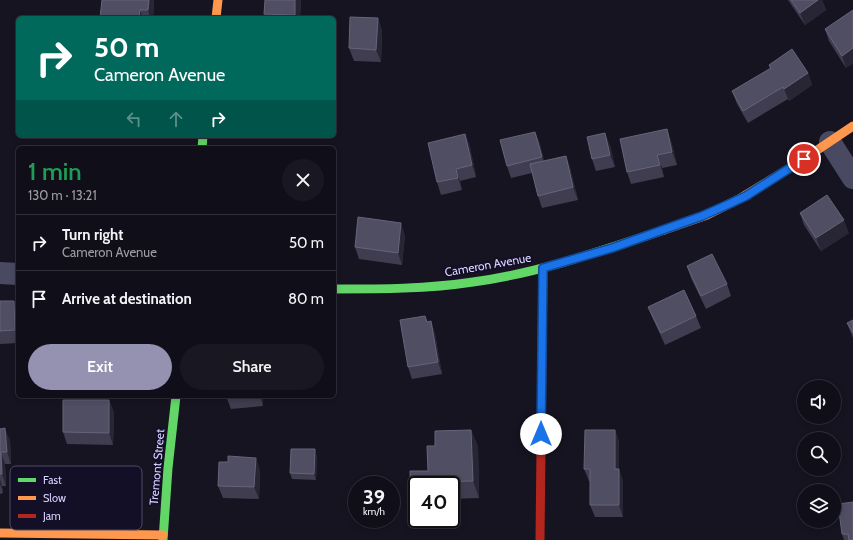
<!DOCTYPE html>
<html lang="en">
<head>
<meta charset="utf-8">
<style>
  :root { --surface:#100f19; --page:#191822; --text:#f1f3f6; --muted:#9c9ca2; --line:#302f38; --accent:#9591b1 }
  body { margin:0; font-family:Cabin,sans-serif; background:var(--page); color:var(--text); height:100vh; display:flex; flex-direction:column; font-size:15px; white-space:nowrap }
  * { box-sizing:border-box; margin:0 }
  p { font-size:13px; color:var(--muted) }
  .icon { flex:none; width:22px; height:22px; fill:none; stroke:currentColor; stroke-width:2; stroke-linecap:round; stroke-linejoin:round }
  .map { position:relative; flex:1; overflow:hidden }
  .panel { position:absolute; left:16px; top:146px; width:320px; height:252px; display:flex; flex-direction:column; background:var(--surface); border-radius:6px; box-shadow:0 2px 6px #0003,0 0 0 1px var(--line) }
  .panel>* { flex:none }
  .guide { position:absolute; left:16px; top:16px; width:320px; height:122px; border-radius:6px; box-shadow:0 2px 6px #0003,0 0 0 1px var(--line); background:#00695c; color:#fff; overflow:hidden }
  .tools { position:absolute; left:797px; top:380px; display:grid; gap:8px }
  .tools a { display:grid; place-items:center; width:44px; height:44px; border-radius:50%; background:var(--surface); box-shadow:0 2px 6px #0003,0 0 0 1px var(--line); font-size:20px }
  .speed { position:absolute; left:348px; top:476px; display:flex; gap:8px; font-size:20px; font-weight:700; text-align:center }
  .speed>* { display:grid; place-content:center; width:52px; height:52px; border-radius:50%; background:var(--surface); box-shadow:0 2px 6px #0003,0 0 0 1px var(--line); line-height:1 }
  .speed small { font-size:10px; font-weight:400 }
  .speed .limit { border:2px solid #111; border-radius:6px; background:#fff; color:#111 }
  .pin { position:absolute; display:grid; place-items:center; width:34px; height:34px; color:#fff; margin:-17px; border:2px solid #fff; border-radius:50%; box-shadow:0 1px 4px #0007 }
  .me { position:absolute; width:44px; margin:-22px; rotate:0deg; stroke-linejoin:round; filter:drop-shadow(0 0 3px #0008) }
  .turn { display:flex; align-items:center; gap:14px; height:84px; padding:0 12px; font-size:18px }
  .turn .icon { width:52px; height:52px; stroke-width:2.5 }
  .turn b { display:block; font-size:28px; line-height:34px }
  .lanes { display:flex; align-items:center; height:38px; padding:0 12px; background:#0003; justify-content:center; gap:20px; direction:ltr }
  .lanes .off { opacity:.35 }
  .round { display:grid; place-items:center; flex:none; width:42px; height:42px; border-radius:21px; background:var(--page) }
  .headline { display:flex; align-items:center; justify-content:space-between; height:68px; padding:0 12px }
  h1 { font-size:24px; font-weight:600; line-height:30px; color:#1e9e55 }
  .action { display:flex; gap:8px; margin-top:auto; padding:8px 12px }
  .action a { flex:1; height:46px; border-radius:24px; background:var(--accent); color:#fff; font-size:16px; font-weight:600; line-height:46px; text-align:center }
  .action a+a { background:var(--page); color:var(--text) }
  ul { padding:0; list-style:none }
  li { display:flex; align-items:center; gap:12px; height:56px; padding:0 12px; border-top:1px solid var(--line) }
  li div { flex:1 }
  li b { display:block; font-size:15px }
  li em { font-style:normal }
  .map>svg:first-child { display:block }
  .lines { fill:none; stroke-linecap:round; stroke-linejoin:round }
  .street { stroke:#4a4962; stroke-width:22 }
  .fast { stroke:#63d668; stroke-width:9 }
  .slow { stroke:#ff974d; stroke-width:9 }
  .jam { stroke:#b3261e; stroke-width:9 }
  .wall { fill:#403d50 }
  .shaded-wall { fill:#282635 }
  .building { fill:#504e63; stroke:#66637b }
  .route-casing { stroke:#114b97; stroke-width:10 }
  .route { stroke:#1a73e8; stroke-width:7 }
  .labels { text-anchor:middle; stroke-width:4; stroke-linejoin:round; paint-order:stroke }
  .street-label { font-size:12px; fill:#d9d4ff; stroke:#130f26 }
  .key { fill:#130f26; stroke:#4e4a67; stroke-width:1 }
  .key-label { font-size:11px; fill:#d9d4ff }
</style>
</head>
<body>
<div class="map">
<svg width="853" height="540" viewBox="0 0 853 540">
  <rect width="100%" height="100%" fill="#161421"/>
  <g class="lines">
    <path class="street" d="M 830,142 L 853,178
      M 0,273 L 18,274"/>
    <path class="fast" d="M 202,148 L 203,136
      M 334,289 C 380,289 427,289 473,282 C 539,273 601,251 664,230
      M 163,540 L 168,468 L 176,396"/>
    <path class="slow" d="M 216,18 L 218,0
      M 664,230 L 707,215 L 739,199 L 798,163 L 853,126
      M 0,533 L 163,535"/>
    <path class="jam" d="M 540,540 L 543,268"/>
  </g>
  <path class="wall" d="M 102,0 L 154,0 L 153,18 L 100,18 Z
    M 265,0 L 301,0 L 300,18 L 266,18 L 264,14 Z
    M 788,0 L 822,0 L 826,10 L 805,25 Z
    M 853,10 L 846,68 L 829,41 L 825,29 Z
    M 378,18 L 382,31 L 381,62 L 354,61 L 349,48 Z
    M 769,65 L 808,73 L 812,85 L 789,101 L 788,99 L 748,123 L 737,104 L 732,91 L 770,69 Z
    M 667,129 L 671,141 L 677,165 L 662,168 L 664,177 L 631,184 L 627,172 Z
    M 535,132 L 540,144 L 544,161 L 566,156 L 570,168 L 578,200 L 542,208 L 538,196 L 532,173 L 511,178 L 507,166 Z
    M 465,134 L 470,147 L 476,177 L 460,181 L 462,190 L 441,195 L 437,182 Z
    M 610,145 L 615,167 L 596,171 L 592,159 Z
    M 800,213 L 849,233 L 821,251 L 804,225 Z
    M 405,235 L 402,265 L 359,259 L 355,247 Z
    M 687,266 L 727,284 L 731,296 L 706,309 L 691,278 Z
    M 0,301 L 18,313 L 18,343 L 0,344 Z
    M 648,307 L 696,316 L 701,328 L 665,345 L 653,319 Z
    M 425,316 L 427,322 L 431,321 L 435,334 L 442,374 L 412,379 L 408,367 Z
    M 853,320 L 853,338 L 847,323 Z
    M 226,396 L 262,396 L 263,406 L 231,409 Z
    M 109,400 L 114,413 L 113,445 L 67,444 L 63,432 Z
    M 0,429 L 10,440 L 11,464 L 5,464 L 6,486 L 2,486 L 3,493 L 0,494 Z
    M 471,430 L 478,447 L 479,498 L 451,499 L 451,485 L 417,485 L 417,519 L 441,519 L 441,523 L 418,523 L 411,506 L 410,471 L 428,471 L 427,446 L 435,446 L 435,431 Z
    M 615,430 L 619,442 L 619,470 L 623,481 L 623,517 L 595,517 L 590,505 L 590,481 L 589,481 L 584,469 Z
    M 317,456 L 316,480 L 292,479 L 290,473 Z
    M 260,470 L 259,499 L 223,498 L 218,486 Z
    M 853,502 L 853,540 L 844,540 L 842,534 Z"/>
  <path class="shaded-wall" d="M 149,0 L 154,0 L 153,18 L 150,18 L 148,10 Z
    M 295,0 L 301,0 L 300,18 L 295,18 Z
    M 818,0 L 822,0 L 826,10 L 805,25 L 800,13 Z
    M 140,10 L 143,18 L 139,18 Z
    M 378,18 L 382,31 L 381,62 L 376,50 Z
    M 853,48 L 853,64 L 846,68 L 842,56 Z
    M 808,73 L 812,85 L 789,101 L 784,89 Z
    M 667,129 L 671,141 L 677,165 L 672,152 Z
    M 535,132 L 540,144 L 546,169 L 542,157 Z
    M 605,133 L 610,145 L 615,167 L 610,155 Z
    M 465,134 L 470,147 L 476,177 L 472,165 Z
    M 657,155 L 662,168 L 664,177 L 660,165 Z
    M 566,156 L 570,168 L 578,200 L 573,187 Z
    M 456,169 L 460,181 L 462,190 L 458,178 Z
    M 334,195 L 335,199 L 334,212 Z
    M 844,220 L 849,233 L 821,251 L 816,238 Z
    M 401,223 L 405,235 L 402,265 L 398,253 Z
    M 14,301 L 18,313 L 18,339 L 15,330 Z
    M 431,321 L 435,334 L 442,374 L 438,362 Z
    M 260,396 L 262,396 L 263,406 Z
    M 109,400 L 114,413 L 113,445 L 109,433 Z
    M 5,428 L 10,440 L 11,464 L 7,452 Z
    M 471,430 L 478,447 L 479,498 L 473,481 Z
    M 615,430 L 619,442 L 619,470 L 623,481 L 623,517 L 619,505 L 615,469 Z
    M 315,449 L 317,456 L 316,480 L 314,474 Z
    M 1,452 L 5,464 L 6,486 L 2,474 Z
    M 256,458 L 260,470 L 259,499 L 254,487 Z
    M 0,479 L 2,486 L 3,493 L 0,484 Z"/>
  <path class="building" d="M 102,0 L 149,0 L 148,10 L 140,10 L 139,18 L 100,18 Z
    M 265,0 L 295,0 L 295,15 L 264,14 Z
    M 791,0 L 818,0 L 800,13 Z
    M 853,10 L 853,48 L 842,56 L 825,29 Z
    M 350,17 L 378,18 L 376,50 L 349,48 Z
    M 792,49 L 808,73 L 784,89 L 783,87 L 743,111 L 732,91 L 771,68 L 769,65 Z
    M 667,129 L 672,152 L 657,155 L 660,165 L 627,172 L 620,139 Z
    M 535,132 L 542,157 L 507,166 L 500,140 Z
    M 605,133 L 610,155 L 592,159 L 587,137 Z
    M 465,134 L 472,165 L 456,169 L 458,178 L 437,182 L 428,143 Z
    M 566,156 L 573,187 L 538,196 L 530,164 Z
    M 827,195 L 844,220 L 816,238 L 800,213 Z
    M 358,217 L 401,223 L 398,253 L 355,247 Z
    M 712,254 L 727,284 L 701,296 L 687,266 Z
    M 684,290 L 696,316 L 661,333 L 648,307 Z
    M 0,301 L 14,301 L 15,330 L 0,331 Z
    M 425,316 L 427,322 L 431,321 L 438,362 L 408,367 L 400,320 Z
    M 853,320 L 853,333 L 847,323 Z
    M 63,400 L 109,400 L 109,433 L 63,432 Z
    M 5,428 L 7,452 L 1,452 L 2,474 L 0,474 L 0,429 Z
    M 471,430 L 473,481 L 434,482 L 434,485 L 417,485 L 417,506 L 411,506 L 410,471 L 428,471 L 427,446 L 435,446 L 435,431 Z
    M 585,430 L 615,430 L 615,469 L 619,469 L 619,505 L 590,505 L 590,469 L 584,469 Z
    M 291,449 L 315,449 L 314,474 L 290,473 Z
    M 228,456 L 256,458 L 254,487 L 218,486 L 219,462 L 228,462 Z
    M 853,502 L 853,540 L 849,540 L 848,534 L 842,534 L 838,504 Z"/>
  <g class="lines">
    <defs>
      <path id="route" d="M 541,434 L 543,268 L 612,248 L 702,216 L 729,204 L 746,196 L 804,159"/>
    </defs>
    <use href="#route" class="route-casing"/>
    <use href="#route" class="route"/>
  </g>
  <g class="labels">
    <g class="street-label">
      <text transform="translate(488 265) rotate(-10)" y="4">Cameron Avenue</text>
      <text transform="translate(157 467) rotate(-85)" y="4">Tremont Street</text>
    </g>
  </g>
  <rect x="10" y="466" width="132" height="64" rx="6" class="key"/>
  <rect x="18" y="478" width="18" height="4" fill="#63d668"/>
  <rect x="18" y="496" width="18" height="4" fill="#ff974d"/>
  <rect x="18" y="514" width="18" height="4" fill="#b3261e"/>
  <g class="key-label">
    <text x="43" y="484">Fast</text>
    <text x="43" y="502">Slow</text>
    <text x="43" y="520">Jam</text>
  </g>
</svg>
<div class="tools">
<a><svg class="icon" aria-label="sound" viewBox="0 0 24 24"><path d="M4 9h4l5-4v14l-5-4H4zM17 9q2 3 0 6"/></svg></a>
<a><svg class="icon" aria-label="search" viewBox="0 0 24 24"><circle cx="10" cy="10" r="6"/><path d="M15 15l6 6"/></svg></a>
<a><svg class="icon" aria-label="layers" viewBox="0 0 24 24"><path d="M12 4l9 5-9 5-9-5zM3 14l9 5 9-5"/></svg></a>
</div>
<div class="speed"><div>39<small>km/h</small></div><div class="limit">40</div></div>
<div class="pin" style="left:804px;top:159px;background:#d93025"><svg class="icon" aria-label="arrive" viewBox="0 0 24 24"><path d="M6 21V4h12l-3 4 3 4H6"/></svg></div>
<svg class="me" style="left:541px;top:434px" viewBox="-20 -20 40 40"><circle r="19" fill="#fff"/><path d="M0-13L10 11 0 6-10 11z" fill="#1a73e8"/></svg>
<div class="guide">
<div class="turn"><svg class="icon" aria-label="right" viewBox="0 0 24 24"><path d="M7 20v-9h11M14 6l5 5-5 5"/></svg><div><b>50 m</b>Cameron Avenue</div></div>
<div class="lanes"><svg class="icon off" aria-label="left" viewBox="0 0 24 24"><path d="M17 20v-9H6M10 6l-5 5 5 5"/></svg><svg class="icon off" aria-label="ahead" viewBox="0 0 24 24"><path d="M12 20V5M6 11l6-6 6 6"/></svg><svg class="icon" aria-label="right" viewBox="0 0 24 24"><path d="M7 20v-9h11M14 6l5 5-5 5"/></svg></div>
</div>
<section class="panel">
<div class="headline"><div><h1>1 min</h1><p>130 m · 13:21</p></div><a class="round"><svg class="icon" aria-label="close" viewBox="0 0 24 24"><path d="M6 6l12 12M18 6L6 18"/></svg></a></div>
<ul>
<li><svg class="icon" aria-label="right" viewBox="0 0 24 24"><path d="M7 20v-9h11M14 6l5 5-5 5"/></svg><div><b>Turn right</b><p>Cameron Avenue</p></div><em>50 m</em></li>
<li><svg class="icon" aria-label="arrive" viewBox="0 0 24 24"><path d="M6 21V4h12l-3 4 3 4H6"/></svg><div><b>Arrive at destination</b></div><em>80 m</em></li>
</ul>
<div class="action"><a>Exit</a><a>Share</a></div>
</section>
</div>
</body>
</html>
